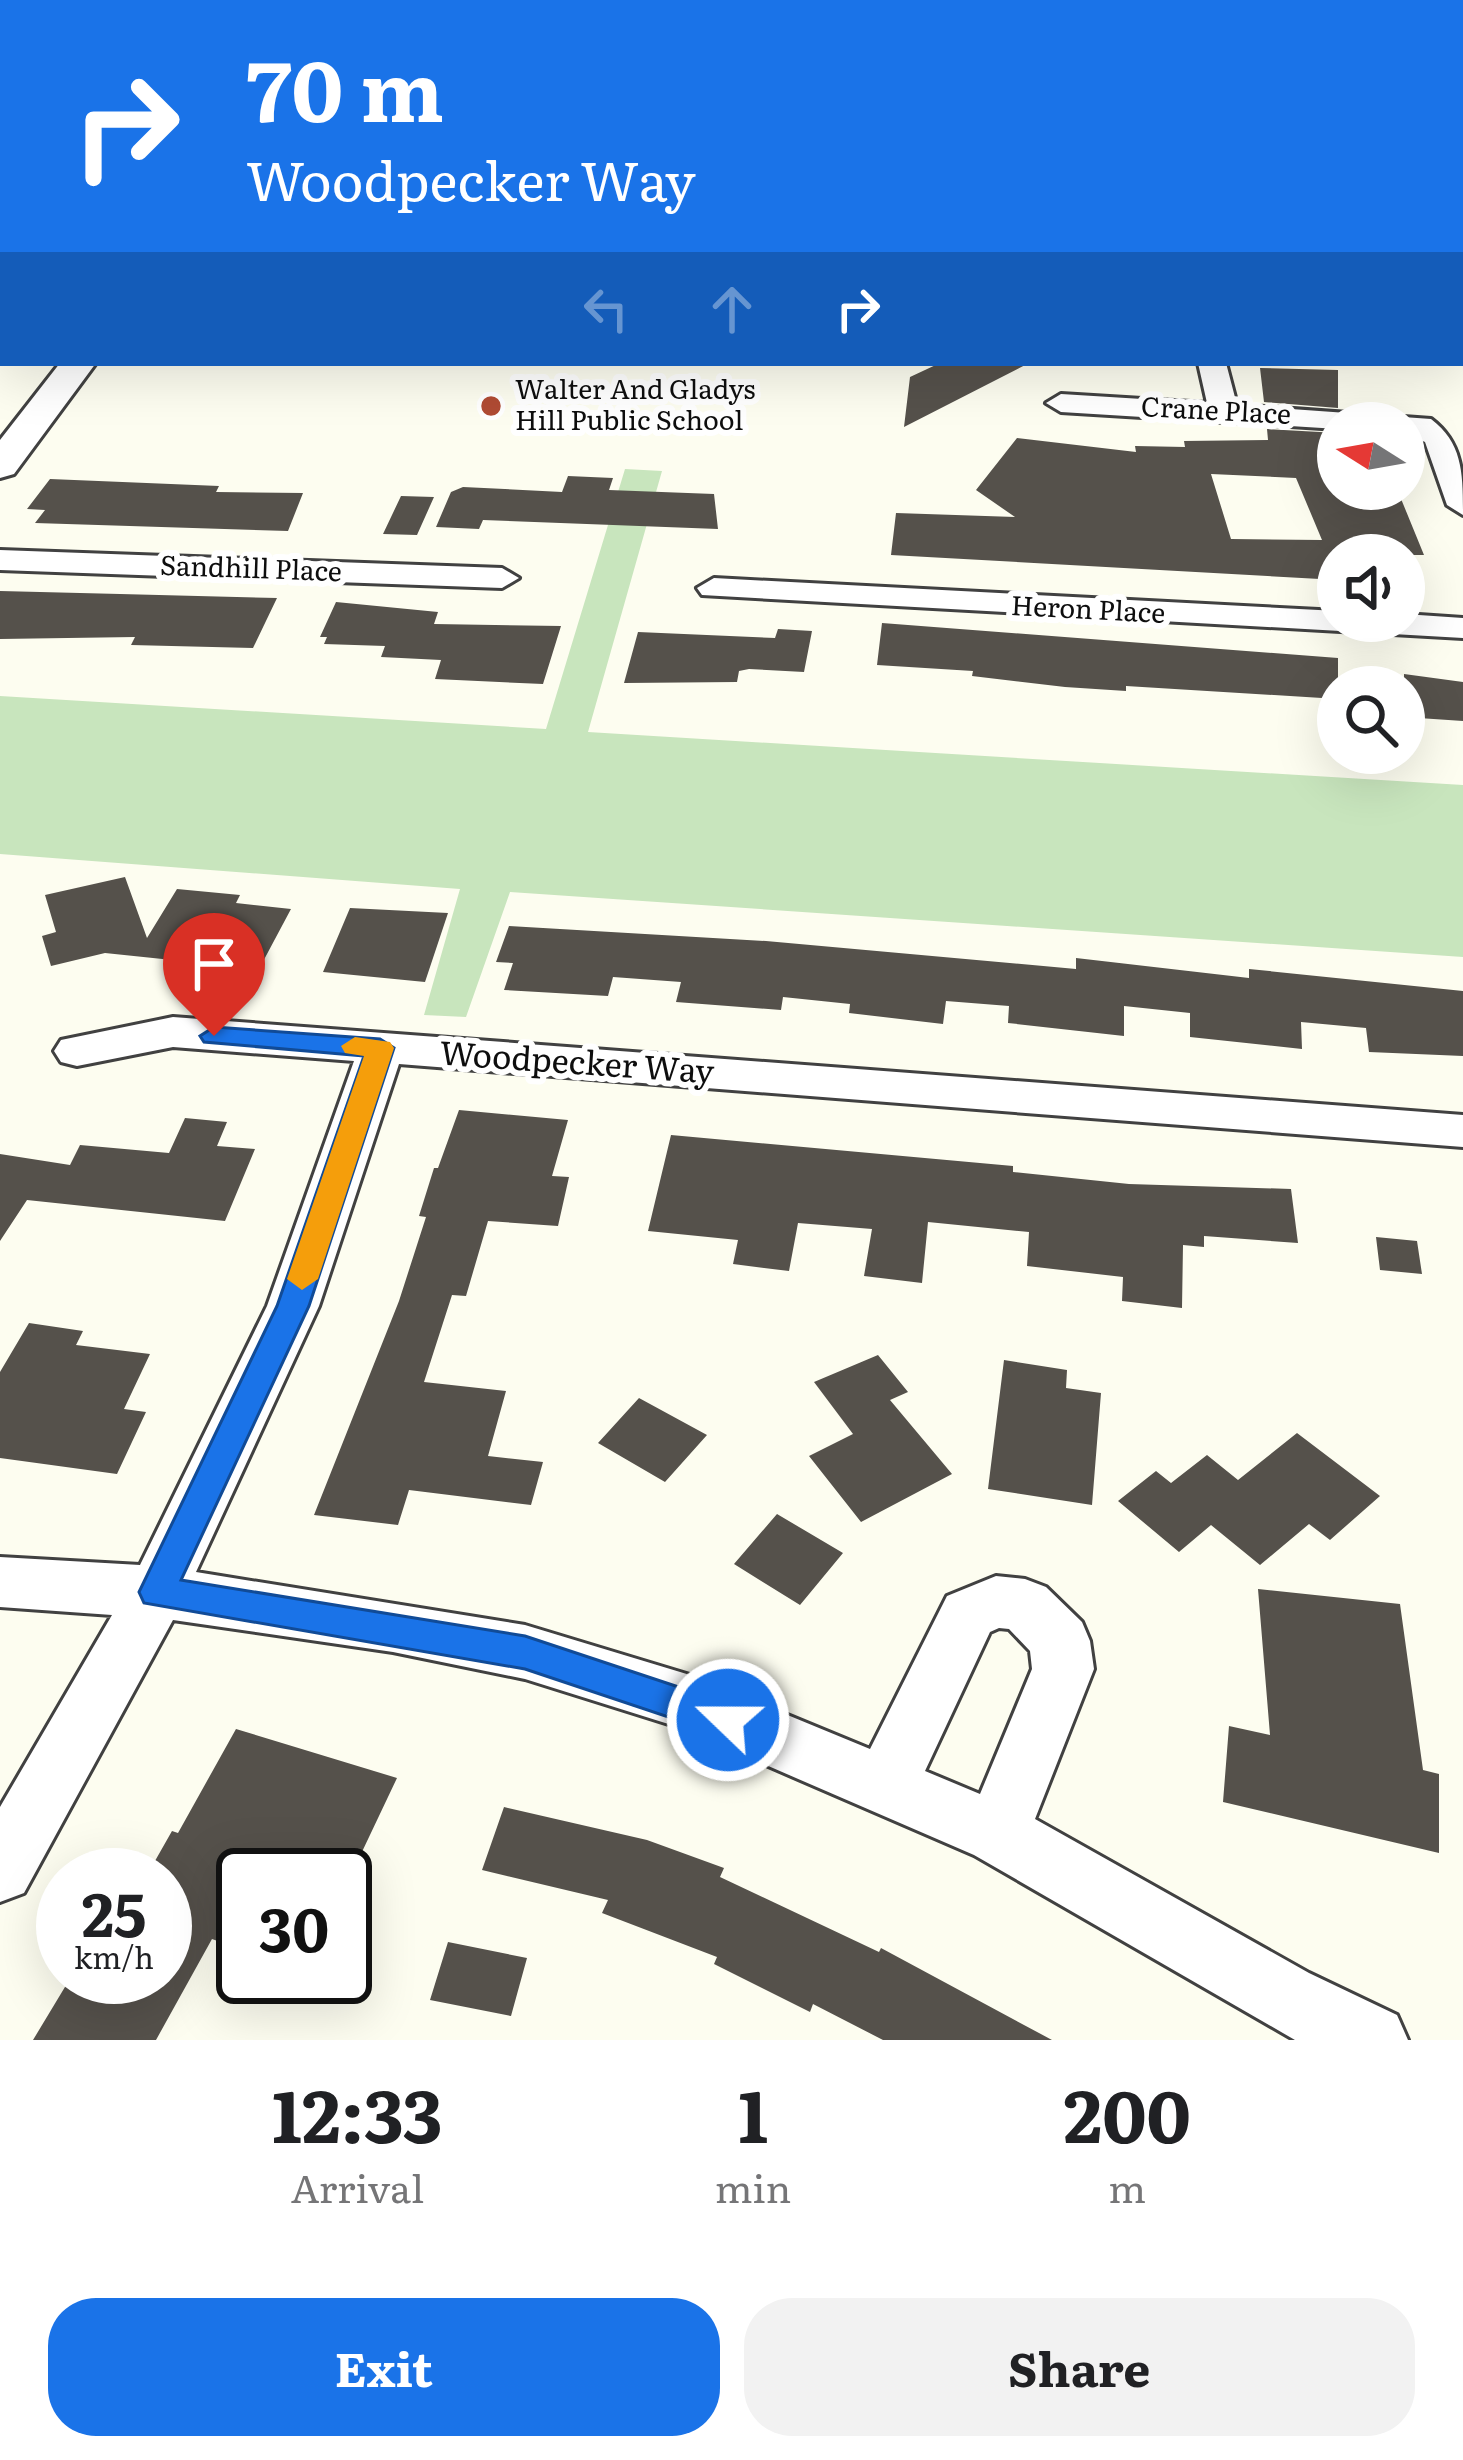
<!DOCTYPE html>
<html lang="en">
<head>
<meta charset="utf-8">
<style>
  :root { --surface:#fff; --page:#f2f2f2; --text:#202124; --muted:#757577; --accent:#1a73e8 }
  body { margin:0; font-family:Literata,serif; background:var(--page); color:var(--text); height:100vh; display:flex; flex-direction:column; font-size:45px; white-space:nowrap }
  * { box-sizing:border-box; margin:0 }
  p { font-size:39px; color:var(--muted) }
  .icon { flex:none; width:66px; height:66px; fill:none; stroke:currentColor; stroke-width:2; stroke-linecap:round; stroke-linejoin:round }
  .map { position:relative; height:2040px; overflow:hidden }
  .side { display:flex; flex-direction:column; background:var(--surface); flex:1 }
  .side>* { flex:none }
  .banner { position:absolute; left:0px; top:0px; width:1464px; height:366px; box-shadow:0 12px 48px #0002; background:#1a73e8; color:#fff; overflow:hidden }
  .needle { width:78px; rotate:281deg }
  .tools { position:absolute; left:1317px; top:402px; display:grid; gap:24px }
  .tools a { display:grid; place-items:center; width:108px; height:108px; border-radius:50%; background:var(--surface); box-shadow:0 12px 48px #0002; font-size:60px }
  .speed { position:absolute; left:36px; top:1848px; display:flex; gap:24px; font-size:60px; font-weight:700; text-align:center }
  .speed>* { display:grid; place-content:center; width:156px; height:156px; border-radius:50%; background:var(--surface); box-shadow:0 12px 48px #0002; line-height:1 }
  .speed small { font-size:30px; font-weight:400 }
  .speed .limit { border:6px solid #111; border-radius:18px; background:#fff; color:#111 }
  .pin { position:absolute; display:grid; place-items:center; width:102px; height:102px; color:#fff; margin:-123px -51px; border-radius:50% 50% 50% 0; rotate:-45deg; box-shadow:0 0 12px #0007 }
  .pin .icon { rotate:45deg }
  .me { position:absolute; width:132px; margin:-66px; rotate:292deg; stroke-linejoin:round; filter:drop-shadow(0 0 9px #0008) }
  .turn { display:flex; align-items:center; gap:42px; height:252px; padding:0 48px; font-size:54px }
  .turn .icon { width:156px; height:156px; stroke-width:2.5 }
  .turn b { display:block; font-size:84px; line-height:102px }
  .lanes { display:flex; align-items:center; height:114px; padding:0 48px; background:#0003; justify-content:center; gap:60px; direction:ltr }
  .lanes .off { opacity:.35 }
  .eta { display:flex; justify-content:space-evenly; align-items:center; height:204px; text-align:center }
  .eta b { font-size:72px; font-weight:700; line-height:84px }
  .cta { display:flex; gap:24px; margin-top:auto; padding:24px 48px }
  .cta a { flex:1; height:138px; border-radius:48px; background:var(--accent); color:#fff; font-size:48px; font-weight:700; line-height:138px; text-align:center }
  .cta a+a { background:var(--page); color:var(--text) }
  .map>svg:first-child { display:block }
  .green { fill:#c8e5bd }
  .building { fill:#55514b; fill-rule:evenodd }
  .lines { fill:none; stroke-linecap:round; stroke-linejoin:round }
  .minor-casing { stroke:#414141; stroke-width:6 }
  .tertiary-casing { stroke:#414141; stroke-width:6 }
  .minor { fill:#fff; fill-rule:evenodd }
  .tertiary { fill:#fff; fill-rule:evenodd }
  .route { fill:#1a73e8; stroke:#114b97; stroke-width:3 }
  .slow { fill:#f59e0b }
  .poi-dot { fill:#b04b34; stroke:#fff; stroke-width:4.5 }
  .labels { text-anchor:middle; stroke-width:12; stroke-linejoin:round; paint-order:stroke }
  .far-poi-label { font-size:27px; fill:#0e0e0e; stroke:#fff; text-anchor:start }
  .far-street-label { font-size:27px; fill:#0e0e0e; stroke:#fff }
  .street-label { font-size:33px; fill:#0e0e0e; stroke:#fff }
</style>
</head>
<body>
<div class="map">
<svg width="1463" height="2040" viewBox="0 0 1463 2040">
  <rect width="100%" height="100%" fill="#fdfdf0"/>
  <path class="green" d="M 897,0 L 1371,0 L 1382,3 L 899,3 Z
    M 625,469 L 662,471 L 588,732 L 1463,785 L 1463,957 L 510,892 L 466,1017 L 424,1015 L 460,889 L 0,854 L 0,696 L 546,729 Z"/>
  <path class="building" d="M 940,363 L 1029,363 L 904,427 L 910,377 Z
    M 1260,368 L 1338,370 L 1338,408 L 1264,402 Z
    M 1267,429 L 1338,433 L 1338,489 L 1397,489 L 1424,555 L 1338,555 L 1338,580 L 891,555 L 896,513 L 1015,517 L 976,490 L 1017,438 L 1136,452 L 1135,446 L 1185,447 L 1184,441 L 1268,440 ZM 1211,474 L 1296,478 L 1322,540 L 1231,539 Z
    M 568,476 L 613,478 L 609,490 L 714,494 L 718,529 L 483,520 L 479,529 L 436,527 L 451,492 L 463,487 L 562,492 Z
    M 50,479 L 219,486 L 216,492 L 303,493 L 288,531 L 35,523 L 45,510 L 27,509 Z
    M 401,496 L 434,497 L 417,535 L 383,534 Z
    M 0,591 L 120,594 L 277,598 L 253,648 L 131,645 L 135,637 L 0,639 Z
    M 336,602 L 438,612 L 434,624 L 561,626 L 543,684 L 435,679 L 441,660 L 381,657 L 385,646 L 324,644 L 327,637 L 320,637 Z
    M 882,623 L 1338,658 L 1338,699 L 1126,686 L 1126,691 L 1065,687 L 972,676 L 973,671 L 877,665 Z
    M 778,629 L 812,631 L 804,672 L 749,669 L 739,671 L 737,682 L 624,683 L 638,632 L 775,638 Z
    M 1404,674 L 1463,682 L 1463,721 L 1404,717 Z
    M 125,877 L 147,938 L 177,889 L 240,895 L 236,903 L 291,909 L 259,969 L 105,953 L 51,966 L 42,936 L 56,932 L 45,895 Z
    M 350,908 L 448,913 L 425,982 L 323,972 Z
    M 509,926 L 766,941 L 1076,969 L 1076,958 L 1249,978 L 1249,969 L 1463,991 L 1463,1056 L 1369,1052 L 1366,1028 L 1301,1022 L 1302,1049 L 1190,1037 L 1190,1013 L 1124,1006 L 1124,1036 L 1008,1023 L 1009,1006 L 946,1001 L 943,1024 L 849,1013 L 850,1004 L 783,997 L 781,1010 L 676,1002 L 681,982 L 613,977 L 608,996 L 504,990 L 513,963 L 496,962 Z
    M 459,1110 L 568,1120 L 552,1176 L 569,1177 L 558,1226 L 488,1221 L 466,1296 L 452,1295 L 424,1382 L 506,1391 L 488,1456 L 543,1462 L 531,1505 L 409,1490 L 398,1525 L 314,1515 L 399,1301 L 426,1217 L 419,1216 L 434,1168 L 438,1168 Z
    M 185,1118 L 227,1122 L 217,1146 L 255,1149 L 225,1221 L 27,1200 L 0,1241 L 0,1154 L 70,1165 L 80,1145 L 169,1153 Z
    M 671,1135 L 1013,1166 L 1013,1172 L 1129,1184 L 1291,1189 L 1298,1243 L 1204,1236 L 1204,1247 L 1183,1245 L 1182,1308 L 1122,1301 L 1123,1277 L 1027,1266 L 1029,1232 L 928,1222 L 922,1283 L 864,1276 L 872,1229 L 798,1223 L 789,1271 L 733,1264 L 738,1240 L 648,1231 Z
    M 1376,1237 L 1417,1241 L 1422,1274 L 1380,1270 Z
    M 29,1323 L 83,1331 L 76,1345 L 150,1354 L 124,1409 L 146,1412 L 117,1474 L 0,1458 L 0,1372 Z
    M 878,1355 L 908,1392 L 890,1400 L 952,1474 L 861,1522 L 809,1456 L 853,1434 L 814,1382 Z
    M 1004,1360 L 1067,1370 L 1066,1388 L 1101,1393 L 1092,1505 L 988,1489 Z
    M 639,1398 L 707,1435 L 665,1482 L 598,1443 Z
    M 1297,1433 L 1380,1496 L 1330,1540 L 1309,1524 L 1260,1565 L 1211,1525 L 1179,1552 L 1118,1501 L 1156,1471 L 1171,1483 L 1207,1455 L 1238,1480 Z
    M 777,1514 L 843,1553 L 800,1605 L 734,1564 Z
    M 1258,1589 L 1400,1604 L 1423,1770 L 1439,1774 L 1439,1853 L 1223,1802 L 1229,1726 L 1270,1735 Z
    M 236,1729 L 397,1778 L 351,1875 L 243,1875 L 243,1950 L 212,1939 L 156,2040 L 33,2040 L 71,1977 L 165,1977 L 165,1875 L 147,1875 L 172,1831 L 178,1833 Z
    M 504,1807 L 647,1840 L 724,1868 L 720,1877 L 879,1952 L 881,1948 L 1052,2040 L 883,2040 L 813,2004 L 810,2012 L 714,1964 L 717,1957 L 602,1913 L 608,1900 L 482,1870 Z
    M 448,1942 L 527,1958 L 511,2016 L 430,2000 Z"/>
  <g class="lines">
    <defs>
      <path id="minor" d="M 0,30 L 3,30 L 3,42 L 0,42 Z
        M 1461,198 L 1463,198 L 1463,212 L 1461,212 Z
        M 1198,363 L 1226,363 L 1237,405 L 1431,419 C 1463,443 1463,474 1463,515 L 1447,505 L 1425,442 L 1404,433 L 1404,423 L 1338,423 L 1338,429 L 1061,412 L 1046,403 L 1061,394 L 1207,403 Z
        M 0,550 L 502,568 L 519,578 L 502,588 L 0,570 Z
        M 714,578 L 1338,611 L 1338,621 L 1404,621 L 1404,614 L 1463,618 L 1463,638 L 702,595 L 697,588 Z
        M 173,1017 L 1463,1115 L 1463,1147 L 399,1064 L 319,1306 L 196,1572 L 525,1625 L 690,1675 L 870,1749 L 947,1596 L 996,1576 L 1025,1579 L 1046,1587 L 1082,1622 L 1090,1641 L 1094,1669 L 1035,1819 L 1309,1973 L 1397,2015 L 1408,2040 L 1295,2040 L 974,1855 L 678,1727 L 525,1679 L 393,1652 L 173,1620 L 24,1893 L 0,1902 L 0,1807 L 112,1615 L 0,1607 L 0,1557 L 140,1565 L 267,1306 L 354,1061 L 173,1047 L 77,1066 L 61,1062 L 54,1051 L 61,1040 ZM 999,1628 L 1009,1629 L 1030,1651 L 1032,1669 L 980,1794 L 925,1771 L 990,1632 Z"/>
      <path id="tertiary" d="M 0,259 L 3,259 L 3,279 L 0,279 Z
        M 60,363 L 96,363 L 14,474 L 0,478 L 0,440 Z"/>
    </defs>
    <use href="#minor" class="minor-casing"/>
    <use href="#tertiary" class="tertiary-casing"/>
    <use href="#minor" class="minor"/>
    <use href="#tertiary" class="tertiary"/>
  </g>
  <path class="route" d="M 214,1027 L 380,1039 L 394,1048 L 309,1306 L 181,1580 L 525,1636 L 742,1708 L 748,1720 L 742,1732 L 728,1737 L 525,1669 L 144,1603 L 139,1592 L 277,1306 L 364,1056 L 204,1042 L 200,1036 Z"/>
  <path class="slow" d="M 355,1037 L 390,1042 L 394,1048 L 318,1279 L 302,1290 L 287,1279 L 364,1056 L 345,1053 L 341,1046 Z"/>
  <circle class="poi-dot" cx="491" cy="406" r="12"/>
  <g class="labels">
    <g class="far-poi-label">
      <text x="515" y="399">Walter And Gladys<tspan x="515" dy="31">Hill Public School</tspan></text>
    </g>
    <g class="far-street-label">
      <text transform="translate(1216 411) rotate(3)" y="9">Crane Place</text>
      <text transform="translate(251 569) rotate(2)" y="9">Sandhill Place</text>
      <text transform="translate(1088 610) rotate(3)" y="9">Heron Place</text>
    </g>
    <g class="street-label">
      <text transform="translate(577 1062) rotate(4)" y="12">Woodpecker Way</text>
    </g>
  </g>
</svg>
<div class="tools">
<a><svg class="needle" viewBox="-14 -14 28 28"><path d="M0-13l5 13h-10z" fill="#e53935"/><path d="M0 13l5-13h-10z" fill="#757577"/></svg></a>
<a><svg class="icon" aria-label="sound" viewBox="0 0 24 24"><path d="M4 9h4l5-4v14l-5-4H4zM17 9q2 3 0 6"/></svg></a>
<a><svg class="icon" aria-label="search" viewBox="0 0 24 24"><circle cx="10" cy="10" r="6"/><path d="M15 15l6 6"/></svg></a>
</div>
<div class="speed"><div>25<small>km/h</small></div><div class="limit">30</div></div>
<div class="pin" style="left:214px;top:1036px;background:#d93025"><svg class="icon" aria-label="arrive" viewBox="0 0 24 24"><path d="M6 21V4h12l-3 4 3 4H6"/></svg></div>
<svg class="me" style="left:728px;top:1720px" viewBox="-20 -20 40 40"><circle r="17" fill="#1a73e8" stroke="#fff" stroke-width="3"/><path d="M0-11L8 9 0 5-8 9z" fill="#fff"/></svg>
<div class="banner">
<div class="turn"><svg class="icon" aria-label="right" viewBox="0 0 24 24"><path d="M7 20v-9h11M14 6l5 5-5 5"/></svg><div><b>70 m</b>Woodpecker Way</div></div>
<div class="lanes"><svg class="icon off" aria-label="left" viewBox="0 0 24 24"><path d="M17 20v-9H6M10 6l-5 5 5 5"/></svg><svg class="icon off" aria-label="ahead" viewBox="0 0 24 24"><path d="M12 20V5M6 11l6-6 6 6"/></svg><svg class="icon" aria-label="right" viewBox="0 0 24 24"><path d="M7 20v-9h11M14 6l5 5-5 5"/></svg></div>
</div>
</div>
<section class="side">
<div class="eta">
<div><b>12:33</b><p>Arrival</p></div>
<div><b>1</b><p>min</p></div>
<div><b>200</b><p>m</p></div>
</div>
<div class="cta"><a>Exit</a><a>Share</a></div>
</section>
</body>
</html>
